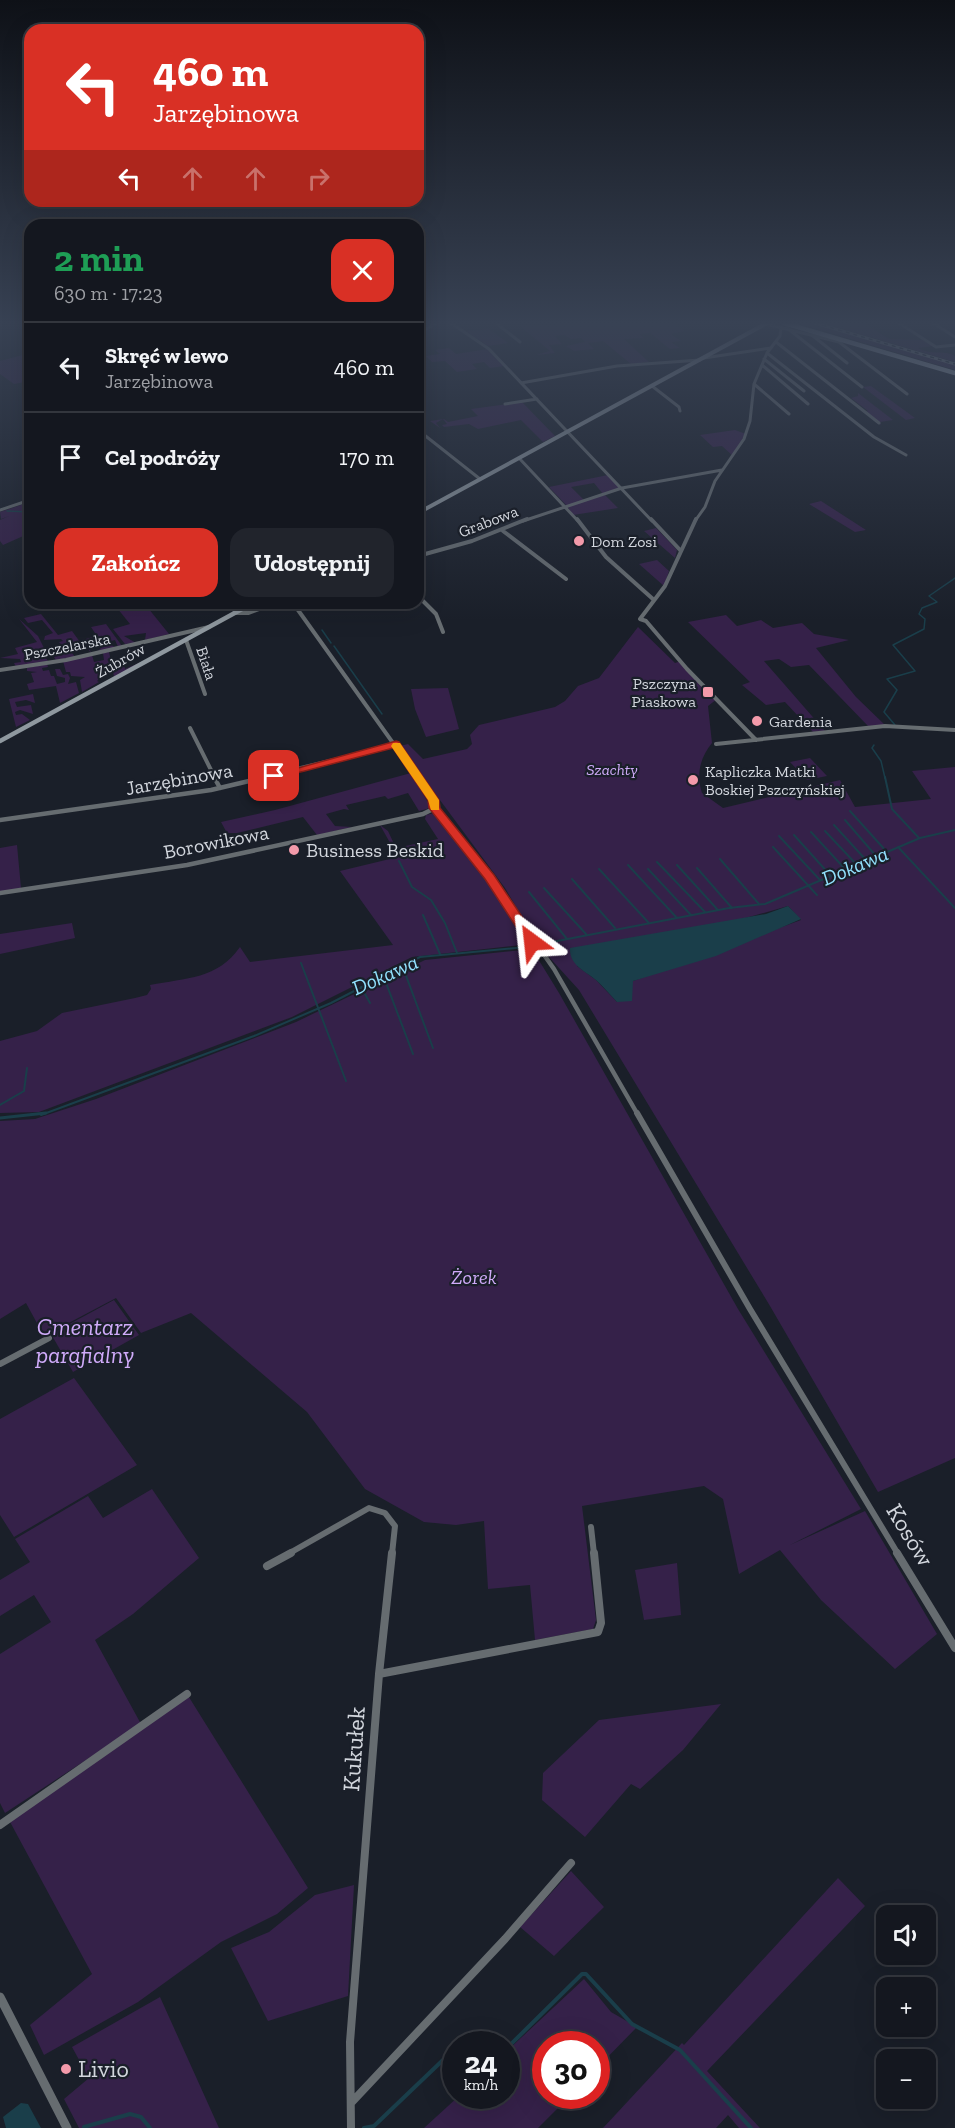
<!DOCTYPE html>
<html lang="pl">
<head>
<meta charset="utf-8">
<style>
  :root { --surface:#14171f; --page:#21242c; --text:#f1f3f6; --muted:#9d9fa4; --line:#33363d; --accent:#d93025 }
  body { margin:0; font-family:"Zilla Slab",serif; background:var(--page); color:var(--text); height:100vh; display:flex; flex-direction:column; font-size:22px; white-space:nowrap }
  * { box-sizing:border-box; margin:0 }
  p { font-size:20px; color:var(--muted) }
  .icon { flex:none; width:33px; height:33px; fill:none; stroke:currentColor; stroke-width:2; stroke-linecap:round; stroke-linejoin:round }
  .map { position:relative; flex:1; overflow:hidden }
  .panel { position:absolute; left:24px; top:219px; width:400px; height:390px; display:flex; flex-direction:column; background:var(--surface); border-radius:18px; box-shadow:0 6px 24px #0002,0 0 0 2px var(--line) }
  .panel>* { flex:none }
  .guide { position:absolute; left:24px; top:24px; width:400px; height:183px; border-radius:18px; box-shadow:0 6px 24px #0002,0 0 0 2px var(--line); background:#d93025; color:#fff; overflow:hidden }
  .tools { position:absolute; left:876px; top:1905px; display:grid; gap:12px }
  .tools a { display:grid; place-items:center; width:60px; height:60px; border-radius:12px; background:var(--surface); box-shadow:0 6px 24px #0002,0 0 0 2px var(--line); font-size:30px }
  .speed { position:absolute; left:442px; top:2031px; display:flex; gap:12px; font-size:30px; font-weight:700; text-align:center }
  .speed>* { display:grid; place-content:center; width:78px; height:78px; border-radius:50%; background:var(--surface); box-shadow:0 6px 24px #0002,0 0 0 2px var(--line); line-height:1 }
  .speed small { font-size:15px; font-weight:400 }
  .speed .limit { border:9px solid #d22; background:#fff; color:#111 }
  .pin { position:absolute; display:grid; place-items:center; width:51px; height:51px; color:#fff; margin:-26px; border-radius:12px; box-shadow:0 3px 9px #0006 }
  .me { position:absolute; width:66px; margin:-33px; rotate:330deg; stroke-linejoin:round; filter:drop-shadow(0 0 4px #0008) }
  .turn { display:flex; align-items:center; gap:21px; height:126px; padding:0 30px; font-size:27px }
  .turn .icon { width:78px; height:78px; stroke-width:2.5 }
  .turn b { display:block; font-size:42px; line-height:51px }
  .lanes { display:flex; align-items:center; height:57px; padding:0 30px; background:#0003; justify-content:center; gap:30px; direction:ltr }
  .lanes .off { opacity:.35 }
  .round { display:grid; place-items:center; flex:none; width:63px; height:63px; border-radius:18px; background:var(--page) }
  .summary { display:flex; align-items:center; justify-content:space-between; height:102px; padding:0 30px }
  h1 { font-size:36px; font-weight:700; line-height:45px; color:#1e9e55 }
  .cta { display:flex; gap:12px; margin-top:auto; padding:12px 30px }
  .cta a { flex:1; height:69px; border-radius:18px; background:var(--accent); color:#fff; font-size:24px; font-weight:700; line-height:69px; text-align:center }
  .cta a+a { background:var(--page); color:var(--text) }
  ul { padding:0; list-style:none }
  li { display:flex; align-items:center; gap:18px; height:90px; padding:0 30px; border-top:2px solid var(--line) }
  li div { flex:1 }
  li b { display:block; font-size:22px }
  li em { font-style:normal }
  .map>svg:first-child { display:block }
  .green { fill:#352149; fill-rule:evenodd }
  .water { fill:#1a3e4a }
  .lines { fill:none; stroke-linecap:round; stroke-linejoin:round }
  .stream-far3 { stroke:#1a3e4a; stroke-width:1.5 }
  .stream-far2 { stroke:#1a3e4a; stroke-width:2 }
  .stream-far1 { stroke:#1a3e4a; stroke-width:3 }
  .stream { stroke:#1a3e4a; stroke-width:4 }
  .minor-far4 { stroke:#666c70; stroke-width:3 }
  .minor-far3 { stroke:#666c70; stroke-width:4 }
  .minor-far2 { stroke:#666c70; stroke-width:4.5 }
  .minor-far1 { stroke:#666c70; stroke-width:6 }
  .minor { stroke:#666c70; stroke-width:8 }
  .tertiary-far1 { stroke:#666c70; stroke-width:3 }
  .tertiary { stroke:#666c70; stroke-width:9 }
  .secondary-far1 { stroke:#8f989f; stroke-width:4 }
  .secondary { stroke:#8f989f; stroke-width:4.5 }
  .primary { stroke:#afbac4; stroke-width:4.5 }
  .rail-casing { stroke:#858a92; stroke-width:3 }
  .rail { stroke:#1a1f29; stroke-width:1.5; stroke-dasharray:4; stroke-linecap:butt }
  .route { fill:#d93025; stroke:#8d1f18; stroke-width:1.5 }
  .slow { fill:#f59e0b }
  .poi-dot { fill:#f39aaa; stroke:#1a1f29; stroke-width:2 }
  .labels { text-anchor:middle; stroke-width:4.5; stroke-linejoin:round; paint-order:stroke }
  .far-street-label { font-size:16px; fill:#d2d6dd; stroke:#1a1f29 }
  .far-poi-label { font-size:16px; fill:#d2d6dd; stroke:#1a1f29; text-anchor:start }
  .far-park-label { font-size:16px; font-style:italic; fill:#d0abfa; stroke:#1a1f29 }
  .street-label { font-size:20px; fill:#d2d6dd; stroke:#1a1f29 }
  .poi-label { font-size:20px; fill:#d2d6dd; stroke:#1a1f29; text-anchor:start }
  .park-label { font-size:20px; font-style:italic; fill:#d0abfa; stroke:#1a1f29 }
  .water-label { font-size:21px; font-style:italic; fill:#92e2fe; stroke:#1a1f29 }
  .near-park-label { font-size:24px; font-style:italic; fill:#d0abfa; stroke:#1a1f29 }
  .near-street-label { font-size:24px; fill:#d2d6dd; stroke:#1a1f29 }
  .near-poi-label { font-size:24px; fill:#d2d6dd; stroke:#1a1f29; text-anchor:start }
</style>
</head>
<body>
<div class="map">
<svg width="955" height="2128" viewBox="0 0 955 2128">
  <rect width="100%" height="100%" fill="#1a1f29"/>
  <path class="green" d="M 674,323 L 684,331 L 671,334 L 681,341 L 671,342 L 680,348 L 670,349 L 650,333 L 639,334 L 644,338 L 624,339 L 649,362 L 631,364 L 603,341 L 588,343 L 594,349 L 574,351 L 566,346 L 585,342 L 581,338 L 571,339 L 564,335 L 555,336 L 562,344 L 549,345 L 555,353 L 536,355 L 550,351 L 519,325 Z
    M 797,323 L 811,323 L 955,365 L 955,370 Z
    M 823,323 L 864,323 L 889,339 L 923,340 L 933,346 L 918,348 C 932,356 942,349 955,356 L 955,362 Z
    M 489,329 L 508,343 L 488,346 L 466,331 Z
    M 449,348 L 456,354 L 488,349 L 504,366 L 490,368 L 484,362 L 472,364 L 477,369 L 457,372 L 445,361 L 432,362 L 426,356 L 440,354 L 435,350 Z
    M 30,353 L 30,381 L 14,384 L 0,374 L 0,361 Z
    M 871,386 L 915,418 L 906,420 L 863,387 Z
    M 858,393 L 893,420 L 880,422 L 881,425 L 865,412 L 868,411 L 851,398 L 858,396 Z
    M 522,402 L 555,436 L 543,442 L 521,420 L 478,429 L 469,424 L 444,427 L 442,425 L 447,424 L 443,419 L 436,423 L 440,428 L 430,421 L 444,419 L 448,422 L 478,416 L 471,409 Z
    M 735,430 L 746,434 L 733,456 L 722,446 L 713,447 L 700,435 Z
    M 608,475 L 621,488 L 603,494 L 594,483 L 571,487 L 584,500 L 567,506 L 549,487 Z
    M 605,495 L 618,508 L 573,515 L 567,506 Z
    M 821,501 L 866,530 L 855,532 L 809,504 Z
    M 30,502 L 30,533 L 3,545 L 0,541 L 0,520 L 9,516 L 1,519 L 0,512 Z
    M 656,528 L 677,550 L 675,558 L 644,531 Z
    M 657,560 L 669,571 L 664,586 L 639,564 Z
    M 113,603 L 144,603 L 169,634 L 145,640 L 146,633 L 124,636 L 136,643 L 125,644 L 113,629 L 130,624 Z
    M 41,614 L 58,635 L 72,631 L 80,642 L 67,646 L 75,657 L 56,660 L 54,657 L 63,655 L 59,650 L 64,649 L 59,642 L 63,641 L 61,639 L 44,640 L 45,636 L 53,633 L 42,620 L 28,623 L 24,618 Z
    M 726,615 L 737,626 L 761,620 L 773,628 L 802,623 L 814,634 L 849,640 L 816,648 L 856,697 L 885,725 L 868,726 L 809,665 L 791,667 L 779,659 L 764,661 L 825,731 L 813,732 L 785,702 L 766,705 L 742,685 L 750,682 L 688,622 Z
    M 19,619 L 38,636 L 46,652 L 29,658 L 42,658 L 41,655 L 44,655 L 48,661 L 16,667 L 14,663 L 21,662 L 20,659 L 0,658 L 18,654 L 15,648 L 37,642 Z
    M 106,624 L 122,646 L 118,647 L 115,640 L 107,642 L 116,648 L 98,651 L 102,647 L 101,645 L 88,645 L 91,653 L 82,640 L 97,636 L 91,627 Z
    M 638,627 L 675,663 L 681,661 L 717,699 L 708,706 L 712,743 C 700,758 696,774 702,793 L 723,808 L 840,780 L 855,807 L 931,799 L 912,771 L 955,767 L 955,1458 L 878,1492 L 770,1306 L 579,990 L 539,946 L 505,888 L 400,746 L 408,744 L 423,759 L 467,749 L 472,744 L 470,735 L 479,725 L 555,707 L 565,701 L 578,686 L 599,678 ZM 788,906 L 801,920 L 633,981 L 617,1002 L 596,980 L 577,966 Z
    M 109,652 L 111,661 L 123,660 L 125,669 L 146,660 L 109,679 L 114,676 L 112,668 L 100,670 L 103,664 L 95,665 L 101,677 L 97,681 L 99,682 L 82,692 L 80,680 L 85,677 L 71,676 L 70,672 L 66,672 L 63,661 L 92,655 L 94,662 L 104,660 L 103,653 Z
    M 47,664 L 48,667 L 42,668 L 43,671 L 49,670 L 51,676 L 54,676 L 57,684 L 65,682 L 65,678 L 57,676 L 55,669 L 60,669 L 63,675 L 68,674 L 70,678 L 68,684 L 76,682 L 79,693 L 60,703 L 56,686 L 29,690 L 27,684 L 34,682 L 31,673 L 37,672 L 27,671 L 27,668 Z
    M 448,688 L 459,729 L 426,737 L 415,709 L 411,689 Z
    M 33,694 L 35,703 L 26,700 L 15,702 L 17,707 L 31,705 L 33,714 L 20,710 L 15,712 L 16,715 L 22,714 L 30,720 L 16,727 L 9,699 Z
    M 810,758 L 827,776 L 807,780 L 790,762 Z
    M 411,773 L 430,806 L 427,809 L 419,811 L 408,793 L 388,799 L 385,796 L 346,805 L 349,810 L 344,809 L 326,814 L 335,826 L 352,827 L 317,835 L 303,817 L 237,833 L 227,833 L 221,822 L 275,810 Z
    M 434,813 L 515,918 L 530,944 L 412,957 L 292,1017 L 39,1112 L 0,1113 L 0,1041 L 37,1031 L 62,1013 L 135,998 L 147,995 L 151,989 L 150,985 C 186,978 218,979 240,947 L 250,962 L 393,945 L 340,871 L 398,857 L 380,825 L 388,831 L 396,848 L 438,839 L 425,819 L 426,815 Z
    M 17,845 L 21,888 L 0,892 L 0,848 Z
    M 72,923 L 75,938 L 0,954 L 0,934 Z
    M 532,949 L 559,993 L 738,1309 L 861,1509 L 790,1545 L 865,1511 L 937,1634 L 895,1669 L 821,1600 L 780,1550 L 739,1574 L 723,1499 L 704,1486 L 582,1506 L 596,1620 L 593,1629 L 535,1640 L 530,1585 L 488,1589 L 484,1521 L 456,1525 L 424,1522 L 365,1489 L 307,1412 L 191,1313 L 141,1333 L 116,1298 L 44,1336 L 26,1303 L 0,1319 L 0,1121 L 35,1119 L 96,1099 L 296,1022 L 425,960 Z
    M 114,1300 L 139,1335 L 73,1372 L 51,1334 Z
    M 74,1378 L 137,1465 L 14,1537 L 0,1515 L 0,1419 Z
    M 152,1489 L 199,1558 L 133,1614 L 95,1640 L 141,1724 L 5,1813 L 0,1803 L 0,1654 L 51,1622 L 34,1595 L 0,1616 L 0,1580 L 30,1562 L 15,1539 L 88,1496 L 103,1518 Z
    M 677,1563 L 681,1615 L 644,1620 L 635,1570 Z
    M 187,1694 L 308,1888 L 277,1914 L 221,1942 L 138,2002 L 44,2055 L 30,2025 L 92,1974 L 9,1820 Z
    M 721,1704 L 683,1750 L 640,1789 L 631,1784 L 585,1837 L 542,1800 L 543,1773 L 599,1720 Z
    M 571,1871 L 604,1907 L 554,1956 L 520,1927 Z
    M 838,1878 L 865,1906 L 707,2071 L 760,2128 L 739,2128 L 728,2115 L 716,2128 L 603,2128 L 682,2043 L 684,2045 Z
    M 354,1885 L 348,1996 L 268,2021 L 231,1948 L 269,1932 L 315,1895 Z
    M 584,1979 L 611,2012 L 637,2027 L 597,2068 L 597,2044 L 546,2044 L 546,2096 L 570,2096 L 538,2128 L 424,2128 L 459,2096 L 507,2096 L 507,2051 Z
    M 160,1997 L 219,2128 L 79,2128 L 64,2099 L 89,2078 L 72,2047 Z"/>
  <path class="water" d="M 788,906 L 801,919 L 716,956 L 633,981 L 632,1001 L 617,1002 C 610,995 604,987 596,980 C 585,971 569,965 570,948 L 766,914 Z
    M 21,2103 L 28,2104 L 41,2128 L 6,2128 L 3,2117 Z"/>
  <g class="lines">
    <path class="stream-far3" d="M 7,511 L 30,512
      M 322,630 L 331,643
      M 334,646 L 382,714
      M 895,725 L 884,712 L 897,690 L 887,679 L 915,671 L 893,645 L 924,629 L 925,619 L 919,614 L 922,608 L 937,602 L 929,596 L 955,578
      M 874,745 L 872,748 L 881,761 L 885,778"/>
    <path class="stream-far2" d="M 885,777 L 892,809 L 919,838
      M 850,811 L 886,851
      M 845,820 L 876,856
      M 834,825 L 866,860
      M 825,831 L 856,864
      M 811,832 L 845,869
      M 794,835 L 830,875
      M 779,836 L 820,880
      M 773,847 L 817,895
      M 898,847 L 955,908
      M 720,859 L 759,904
      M 399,861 L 412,887 L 431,900 L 445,923 L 457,953
      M 657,862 L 705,912
      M 628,865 L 677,918
      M 677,865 L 717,909
      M 697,868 L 732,908
      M 599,869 L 648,922
      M 648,869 L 691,915
      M 572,879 L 615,928
      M 544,888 L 586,934
      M 529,892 L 567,939
      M 423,915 L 440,954
      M 301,963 L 346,1081
      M 402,965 L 433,1048
      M 383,975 L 413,1054
      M 361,987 L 370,1003
      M 0,1105 L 24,1091 L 27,1068
      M 41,1115 L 254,1036 L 331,1003 L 420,957 L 526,947 L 729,908 L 765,904 L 920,838 L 955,830"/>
    <path class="stream-far1" d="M 0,1118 L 46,1113"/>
    <path class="stream" d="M 507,2048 L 582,1974 L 586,1974 L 632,2024 L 680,2050 L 751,2128
      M 84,2127 L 130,2114 L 141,2117 L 150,2128
      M 364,2128 L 374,2126 L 443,2060 L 456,2066"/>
    <path class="minor-far4" d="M 451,323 L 489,349 L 652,521
      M 496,323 L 520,342
      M 899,323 L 936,347 L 955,345
      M 933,323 L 955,337
      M 766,324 L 839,342 L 907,394
      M 787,328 L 862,387
      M 813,336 L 847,363
      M 776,342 L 879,423
      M 767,353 L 874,437 L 906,455
      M 704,358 L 771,348
      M 764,359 L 804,391
      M 762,365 L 808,404
      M 521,383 L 617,366 L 700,360
      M 754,384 L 789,414
      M 652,386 L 679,407 L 680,411
      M 505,404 L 537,399
      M 418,430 L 480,479
      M 519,458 L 578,521
      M 523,521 L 622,488 L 722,470
      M 695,521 L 705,507 L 715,481 L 744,439 L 750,421 L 754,384 L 767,353 L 780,336 L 781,327"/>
    <path class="minor-far3" d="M 577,519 L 606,557 L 654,600
      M 651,519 L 681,551
      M 696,519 L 665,586 L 640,619 L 646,621 L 687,669 L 756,740
      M 503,531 L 566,579
      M 418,556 L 472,541 L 527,519
      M 418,596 L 436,614 L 443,632
      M 293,603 L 418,778
      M 234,613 L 248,613 L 275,603
      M 186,640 L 205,694
      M 0,670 L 66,660 L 209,627
      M 190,728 L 215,778
      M 716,744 L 885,726 L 955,730
      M 259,778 L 396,745"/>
    <path class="minor-far2" d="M 214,777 L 220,788
      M 417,777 L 434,800 L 435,808 L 490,878 L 554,969 L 638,1115
      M 0,820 L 211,790 L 266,777
      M 0,893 L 187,865 L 423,814 L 435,808"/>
    <path class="minor-far1" d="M 637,1113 L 750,1309 L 898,1554
      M 0,1364 L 49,1338
      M 591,1527 L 594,1554
      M 288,1554 L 369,1508 L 385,1513 L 395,1526 L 392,1554"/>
    <path class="minor" d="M 897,1553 L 955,1648
      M 267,1566 L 291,1553
      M 379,1674 L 598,1632 L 601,1623 L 594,1553
      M 0,1825 L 187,1694
      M 351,2103 L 505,1939 L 571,1863
      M 351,2128 L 350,2042 L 379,1674 L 392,1553"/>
    <path class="tertiary-far1" d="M 418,334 L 436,323
      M 0,510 L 30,500"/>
    <path class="tertiary" d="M 0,1997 L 67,2128"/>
    <path class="secondary-far1" d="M 418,513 L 767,323"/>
    <path class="secondary" d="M 0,741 L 253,603"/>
    <path class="primary" d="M 784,323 L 955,373"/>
    <defs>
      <path id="rail" d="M 815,323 L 955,364"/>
    </defs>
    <use href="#rail" class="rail-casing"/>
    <use href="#rail" class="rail"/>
  </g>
  <linearGradient id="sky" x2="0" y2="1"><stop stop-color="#0e1117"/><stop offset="0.52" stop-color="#384254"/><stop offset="1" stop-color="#384254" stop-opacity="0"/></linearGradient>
  <rect width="955" height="621" fill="url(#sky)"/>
  <path class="route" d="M 396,741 L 399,742 L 439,800 L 440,808 L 494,875 L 539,942 L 537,945 L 528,945 L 485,879 L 429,808 L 428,800 L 393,748 L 274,779 L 269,776 Z"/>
  <path class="slow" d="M 393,743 L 400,743 L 439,800 L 439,810 L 431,810 L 428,800 L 391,746 Z"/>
  <g class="poi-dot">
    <circle cx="579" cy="541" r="6"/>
    <rect x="702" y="686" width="12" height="12" rx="3"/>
    <circle cx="757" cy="721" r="6"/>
    <circle cx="693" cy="780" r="6"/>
    <circle cx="294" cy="850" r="6"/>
    <circle cx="66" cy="2069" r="6"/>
  </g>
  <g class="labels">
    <g class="far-street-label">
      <text transform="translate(488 521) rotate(-21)" y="6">Grabowa</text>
      <text transform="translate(67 646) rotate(-11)" y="6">Pszczelarska</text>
      <text transform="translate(120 660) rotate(-29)" y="6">Żubrów</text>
      <text transform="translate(207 663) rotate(72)" y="6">Biała</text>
    </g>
    <g class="far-poi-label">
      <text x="591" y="547">Dom Zosi</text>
      <text x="696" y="689" text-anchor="end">Pszczyna<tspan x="696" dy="18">Piaskowa</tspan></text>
      <text x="769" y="727">Gardenia</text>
      <text x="705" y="777">Kapliczka Matki<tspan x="705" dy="18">Boskiej Pszczyńskiej</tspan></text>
    </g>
    <g class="far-park-label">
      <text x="612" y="775">Szachty</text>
    </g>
    <g class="street-label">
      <text transform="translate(179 779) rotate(-10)" y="7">Jarzębinowa</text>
      <text transform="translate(216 842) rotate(-11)" y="7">Borowikowa</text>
    </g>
    <g class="poi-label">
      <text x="306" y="857">Business Beskid</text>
    </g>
    <g class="park-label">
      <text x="474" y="1284">Żorek</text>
    </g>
    <g class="water-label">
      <text transform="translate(855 866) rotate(-23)" y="7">Dokawa</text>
      <text transform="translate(385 975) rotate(-24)" y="7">Dokawa</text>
    </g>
    <g class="near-park-label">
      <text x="85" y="1335">Cmentarz<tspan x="85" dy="28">parafialny</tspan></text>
    </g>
    <g class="near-street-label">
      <text transform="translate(910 1535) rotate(59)" y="8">Kosów</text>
      <text transform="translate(354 1749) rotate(-86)" y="8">Kukułek</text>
    </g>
    <g class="near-poi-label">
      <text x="78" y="2077">Livio</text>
    </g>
  </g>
</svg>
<div class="tools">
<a><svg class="icon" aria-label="sound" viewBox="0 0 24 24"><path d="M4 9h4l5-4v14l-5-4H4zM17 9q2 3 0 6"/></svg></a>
<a>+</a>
<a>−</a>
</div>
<div class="speed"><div>24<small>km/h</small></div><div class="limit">30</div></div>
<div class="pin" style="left:274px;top:776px;background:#d93025"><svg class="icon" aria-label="arrive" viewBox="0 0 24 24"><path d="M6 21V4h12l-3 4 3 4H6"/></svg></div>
<svg class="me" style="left:532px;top:942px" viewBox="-20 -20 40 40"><path d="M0-17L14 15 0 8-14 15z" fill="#d93025" stroke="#fff" stroke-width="4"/></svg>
<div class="guide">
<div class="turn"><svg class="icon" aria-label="left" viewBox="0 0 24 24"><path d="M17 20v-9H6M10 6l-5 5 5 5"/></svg><div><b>460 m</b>Jarzębinowa</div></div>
<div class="lanes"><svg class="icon" aria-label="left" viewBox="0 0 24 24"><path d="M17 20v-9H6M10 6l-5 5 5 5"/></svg><svg class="icon off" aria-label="ahead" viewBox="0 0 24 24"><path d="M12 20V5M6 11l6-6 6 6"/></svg><svg class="icon off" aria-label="ahead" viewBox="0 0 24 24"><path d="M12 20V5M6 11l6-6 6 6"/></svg><svg class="icon off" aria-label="right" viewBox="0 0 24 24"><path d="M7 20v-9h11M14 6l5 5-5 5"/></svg></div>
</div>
<section class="panel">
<div class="summary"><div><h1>2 min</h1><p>630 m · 17:23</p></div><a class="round" style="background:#d93025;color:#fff"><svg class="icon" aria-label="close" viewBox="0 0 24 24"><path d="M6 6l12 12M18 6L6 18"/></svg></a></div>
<ul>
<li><svg class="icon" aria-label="left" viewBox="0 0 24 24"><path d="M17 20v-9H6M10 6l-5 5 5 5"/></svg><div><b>Skręć w lewo</b><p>Jarzębinowa</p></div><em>460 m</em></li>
<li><svg class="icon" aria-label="arrive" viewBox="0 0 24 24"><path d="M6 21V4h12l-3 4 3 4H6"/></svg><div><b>Cel podróży</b></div><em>170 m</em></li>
</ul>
<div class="cta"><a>Zakończ</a><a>Udostępnij</a></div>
</section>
</div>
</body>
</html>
